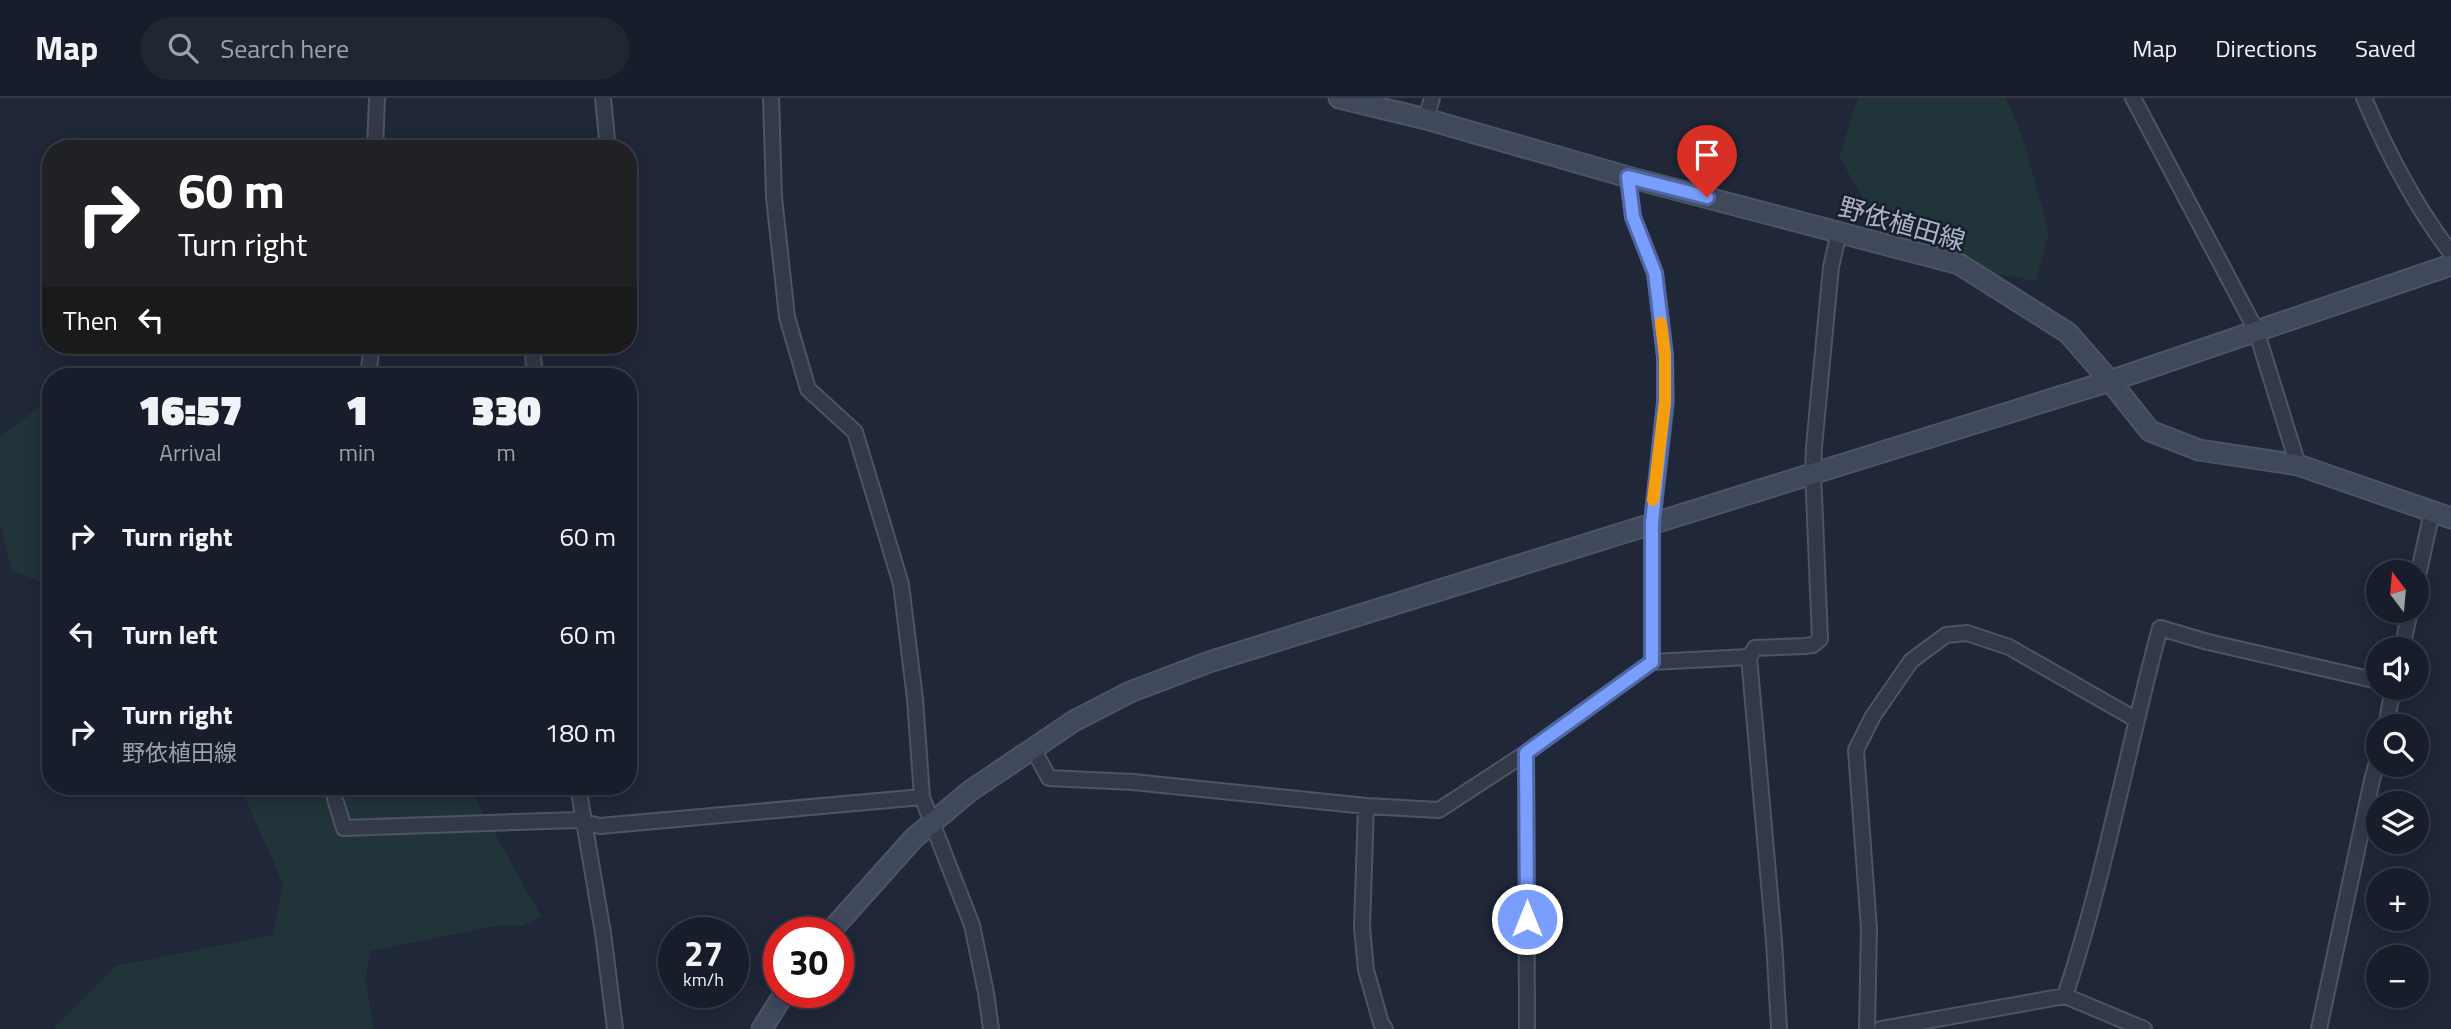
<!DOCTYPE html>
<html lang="en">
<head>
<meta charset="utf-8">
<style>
  :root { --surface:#171d2a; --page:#202632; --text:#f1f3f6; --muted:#9ea2a8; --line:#363b47 }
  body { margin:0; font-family:"Titillium Web","Noto Sans JP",sans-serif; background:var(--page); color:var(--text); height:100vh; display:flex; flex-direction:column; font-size:26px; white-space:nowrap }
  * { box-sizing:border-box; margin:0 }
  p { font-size:23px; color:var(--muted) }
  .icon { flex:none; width:38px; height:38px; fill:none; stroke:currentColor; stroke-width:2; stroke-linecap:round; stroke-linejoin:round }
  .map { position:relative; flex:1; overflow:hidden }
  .panel { position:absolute; left:42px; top:270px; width:595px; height:427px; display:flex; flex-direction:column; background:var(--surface); border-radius:28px; box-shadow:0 4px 18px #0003,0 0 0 2px var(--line) }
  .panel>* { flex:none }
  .top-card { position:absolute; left:42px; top:42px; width:595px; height:214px; border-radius:28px; box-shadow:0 4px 18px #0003,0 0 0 2px var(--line); background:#202124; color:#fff; overflow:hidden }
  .needle { width:46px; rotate:344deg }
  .fabs { position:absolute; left:2366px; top:462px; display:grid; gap:14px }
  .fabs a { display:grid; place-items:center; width:63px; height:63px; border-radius:50%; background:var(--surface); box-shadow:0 4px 18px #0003,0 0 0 2px var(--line); font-size:35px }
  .speed { position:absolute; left:658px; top:819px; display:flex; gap:14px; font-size:35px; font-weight:700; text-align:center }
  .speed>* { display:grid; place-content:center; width:91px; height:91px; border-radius:50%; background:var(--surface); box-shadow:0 4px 18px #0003,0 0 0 2px var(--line); line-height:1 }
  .speed small { font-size:18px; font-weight:400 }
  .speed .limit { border:10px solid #d22; background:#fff; color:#111 }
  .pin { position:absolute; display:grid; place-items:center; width:60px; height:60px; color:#fff; margin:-72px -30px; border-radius:50% 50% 50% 0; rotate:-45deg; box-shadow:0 0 7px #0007 }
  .pin .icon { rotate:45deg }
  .me { position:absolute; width:77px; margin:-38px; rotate:0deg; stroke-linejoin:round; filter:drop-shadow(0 0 5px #0008) }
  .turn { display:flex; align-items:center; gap:24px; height:147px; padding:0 21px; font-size:32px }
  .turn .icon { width:91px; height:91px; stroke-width:2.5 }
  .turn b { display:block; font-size:49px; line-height:60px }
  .then { display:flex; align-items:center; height:66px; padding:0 21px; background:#0003; gap:14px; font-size:26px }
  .eta { display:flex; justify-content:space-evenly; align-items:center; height:119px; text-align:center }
  .eta b { font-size:42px; font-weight:800; line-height:49px }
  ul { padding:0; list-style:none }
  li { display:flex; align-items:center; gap:21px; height:98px; padding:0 21px }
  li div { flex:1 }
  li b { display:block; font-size:26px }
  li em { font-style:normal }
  header { display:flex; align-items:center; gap:42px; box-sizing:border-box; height:98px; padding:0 35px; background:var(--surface); border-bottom:2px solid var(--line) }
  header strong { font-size:33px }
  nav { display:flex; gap:38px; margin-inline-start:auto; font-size:24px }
  .search { width:490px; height:63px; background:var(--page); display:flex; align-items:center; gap:18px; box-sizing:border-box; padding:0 24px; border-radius:38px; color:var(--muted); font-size:26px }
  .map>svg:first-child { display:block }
  .green { fill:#213439 }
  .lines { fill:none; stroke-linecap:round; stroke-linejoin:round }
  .street-casing { stroke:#4d5464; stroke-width:18 }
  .secondary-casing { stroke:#4d5464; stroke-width:23 }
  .street { stroke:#333949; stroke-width:14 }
  .secondary { stroke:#40485c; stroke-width:19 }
  .route-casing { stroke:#4f67a4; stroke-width:18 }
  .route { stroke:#7a9efd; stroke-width:12 }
  .slow { stroke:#f59e0b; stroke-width:12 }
  .labels { text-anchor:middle; stroke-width:5; stroke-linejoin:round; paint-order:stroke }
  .street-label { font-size:26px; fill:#adb4c6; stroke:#181f2d }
</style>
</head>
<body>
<header>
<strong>Map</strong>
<div class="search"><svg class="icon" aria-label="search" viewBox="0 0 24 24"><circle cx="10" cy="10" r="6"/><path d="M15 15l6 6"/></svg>Search here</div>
<nav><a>Map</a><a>Directions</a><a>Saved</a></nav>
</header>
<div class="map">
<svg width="2451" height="931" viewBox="0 0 2451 931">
  <rect width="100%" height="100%" fill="#1f2738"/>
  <path class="green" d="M 1858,0 L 2006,0 L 2022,37 L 2049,135 L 2036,183 L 1977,172 L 1884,136 L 1839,59 Z
    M 51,300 L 51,488 L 12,472 L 0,427 L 0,339 Z
    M 240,688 L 475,688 L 474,698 L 541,818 L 523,828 L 495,828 L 370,853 L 366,880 L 373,931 L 53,931 L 115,868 L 273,837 L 283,786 Z"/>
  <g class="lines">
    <defs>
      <path id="street" d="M 603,0 L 608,51
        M 771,0 L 774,99 L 787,219 L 808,291 L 855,334 L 901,486 L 915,601 L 922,699 L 972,827 L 986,895 L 991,931
        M 2133,0 L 2256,232 L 2298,367
        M 2364,0 C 2387,54 2415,108 2451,155
        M 1426,21 L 1432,0
        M 375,51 L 377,0
        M 1628,79 L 1633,119 L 1655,175 L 1665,258 L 1666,304 L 1652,425 L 1652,564
        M 532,247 L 535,278
        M 368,278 L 372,247
        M 2417,482 L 2432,414
        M 2402,551 L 2410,513
        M 2386,628 L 2393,590
        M 1032,649 L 1049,680 L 1133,684 L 1366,708 L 1439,712 L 1526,655 L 1652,564 L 1749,559
        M 1526,655 L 1527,931
        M 334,688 L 335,701 L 344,730 L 575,722 L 600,728 L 922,699
        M 578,688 L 603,835 L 615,931
        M 1366,708 L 1362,829 L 1366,872 L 1381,925 L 1385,931
        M 2065,898 C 2105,778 2127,652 2160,530 L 2208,544 L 2378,583
        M 1779,931 L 1774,843 L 1749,559 L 1755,550 L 1805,548 L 1813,547 L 1820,541 L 1813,374 L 1814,349 L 1831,169 L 1839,134
        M 1867,931 L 1869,831 L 1856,652 L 1873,618 L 1911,563 L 1946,537 L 1967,535 L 2009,549 L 2135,621
        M 1881,931 L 2065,898 L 2144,931
        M 2319,931 L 2372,682 L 2378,661"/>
      <path id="secondary" d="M 1339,0 L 1426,21 L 1628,79 L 1959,166 L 2068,235 L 2110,283 L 2451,167
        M 829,835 L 914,740 L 970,693 L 1074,623 L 1130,594 L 1209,564 L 2110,283 L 2150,333 L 2199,352 L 2298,367 L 2451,420
        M 762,931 L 785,894"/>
    </defs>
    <use href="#street" class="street-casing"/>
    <use href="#secondary" class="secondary-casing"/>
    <use href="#street" class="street"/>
    <use href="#secondary" class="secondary"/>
  </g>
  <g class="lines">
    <defs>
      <path id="route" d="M 1527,821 L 1526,655 L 1652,564 L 1652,425 L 1665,304 L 1665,258 L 1655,175 L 1633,119 L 1628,79 L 1707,99"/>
    </defs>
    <use href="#route" class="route-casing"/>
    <use href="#route" class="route"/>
    <path class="slow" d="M 1653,402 L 1665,304 L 1665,258 L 1661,225"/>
  </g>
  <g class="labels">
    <g class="street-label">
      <text transform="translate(1902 126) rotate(16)" y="9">野依植田線</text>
    </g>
  </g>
</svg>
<div class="fabs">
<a><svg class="needle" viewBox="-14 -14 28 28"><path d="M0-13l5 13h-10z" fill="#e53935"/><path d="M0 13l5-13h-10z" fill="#9ea2a8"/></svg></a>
<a><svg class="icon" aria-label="sound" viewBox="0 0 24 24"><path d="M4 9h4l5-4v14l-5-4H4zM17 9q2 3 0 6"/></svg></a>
<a><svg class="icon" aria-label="search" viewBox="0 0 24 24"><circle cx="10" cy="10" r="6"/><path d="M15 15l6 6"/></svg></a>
<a><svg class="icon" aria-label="layers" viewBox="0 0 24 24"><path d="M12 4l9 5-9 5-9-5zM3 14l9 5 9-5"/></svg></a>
<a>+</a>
<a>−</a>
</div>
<div class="speed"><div>27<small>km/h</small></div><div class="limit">30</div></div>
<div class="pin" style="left:1707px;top:99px;background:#d93025"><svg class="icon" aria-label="arrive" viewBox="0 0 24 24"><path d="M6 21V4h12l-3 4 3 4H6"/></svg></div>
<svg class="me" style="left:1527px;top:821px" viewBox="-20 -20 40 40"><circle r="17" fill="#7a9efd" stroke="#fff" stroke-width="3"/><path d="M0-11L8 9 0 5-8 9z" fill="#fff"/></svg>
<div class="top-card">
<div class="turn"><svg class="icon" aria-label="right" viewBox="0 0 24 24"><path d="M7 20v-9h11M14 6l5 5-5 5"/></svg><div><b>60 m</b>Turn right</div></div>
<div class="then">Then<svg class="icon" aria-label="left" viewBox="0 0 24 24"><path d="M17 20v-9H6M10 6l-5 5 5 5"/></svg></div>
</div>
<section class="panel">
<div class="eta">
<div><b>16:57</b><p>Arrival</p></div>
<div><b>1</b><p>min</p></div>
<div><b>330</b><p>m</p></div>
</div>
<ul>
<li><svg class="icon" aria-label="right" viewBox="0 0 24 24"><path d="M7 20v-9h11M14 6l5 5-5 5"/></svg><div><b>Turn right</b></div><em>60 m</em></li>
<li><svg class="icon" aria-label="left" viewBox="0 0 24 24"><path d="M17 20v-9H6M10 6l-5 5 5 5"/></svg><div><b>Turn left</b></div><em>60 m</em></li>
<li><svg class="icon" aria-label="right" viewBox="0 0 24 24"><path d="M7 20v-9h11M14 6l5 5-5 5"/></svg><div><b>Turn right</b><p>野依植田線</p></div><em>180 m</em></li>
</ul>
</section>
</div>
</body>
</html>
